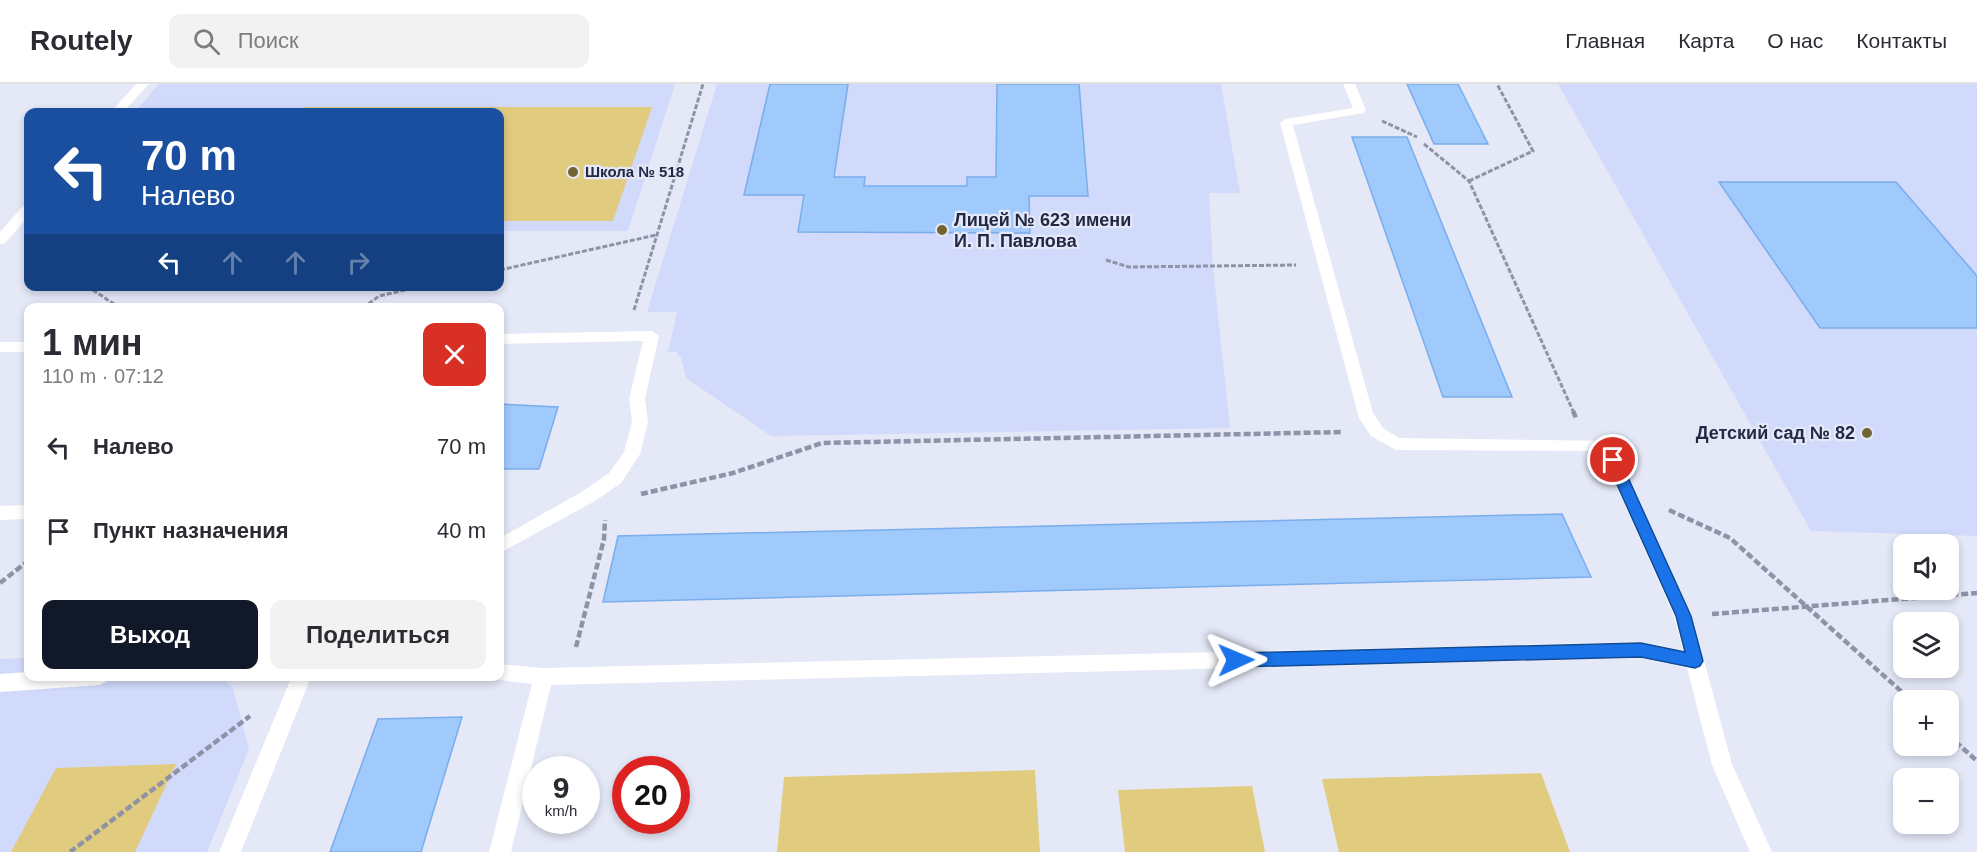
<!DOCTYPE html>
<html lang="ru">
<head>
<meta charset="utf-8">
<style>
  :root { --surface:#fff; --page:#f2f2f3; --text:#2b2b33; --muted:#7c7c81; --line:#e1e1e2; --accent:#111827 }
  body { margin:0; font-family:Helvetica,sans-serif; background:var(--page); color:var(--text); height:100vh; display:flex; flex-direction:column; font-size:22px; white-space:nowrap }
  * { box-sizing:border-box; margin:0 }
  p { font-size:20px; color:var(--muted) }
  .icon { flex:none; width:33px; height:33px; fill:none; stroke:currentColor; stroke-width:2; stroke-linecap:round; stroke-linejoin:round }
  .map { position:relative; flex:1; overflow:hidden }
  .side { position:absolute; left:24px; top:219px; width:480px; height:378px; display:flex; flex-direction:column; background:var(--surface); border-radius:12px; box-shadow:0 3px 9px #0003 }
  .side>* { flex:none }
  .hud { position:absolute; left:24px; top:24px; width:480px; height:183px; border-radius:12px; box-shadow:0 3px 9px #0003; background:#1a4fa0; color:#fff; overflow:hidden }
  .controls { position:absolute; left:1893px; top:450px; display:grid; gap:12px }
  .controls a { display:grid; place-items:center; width:66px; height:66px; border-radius:12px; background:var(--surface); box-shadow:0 3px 9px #0003; font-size:30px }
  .speed { position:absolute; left:522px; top:672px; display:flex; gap:12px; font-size:30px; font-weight:700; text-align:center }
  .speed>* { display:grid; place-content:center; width:78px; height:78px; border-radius:50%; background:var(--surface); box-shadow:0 3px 9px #0003; line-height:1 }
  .speed small { font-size:15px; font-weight:400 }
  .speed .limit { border:9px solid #d22; background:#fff; color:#111 }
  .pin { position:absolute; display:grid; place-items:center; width:51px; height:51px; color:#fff; margin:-26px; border:3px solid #fff; border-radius:50%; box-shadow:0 2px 6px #0007 }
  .me { position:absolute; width:66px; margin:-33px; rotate:89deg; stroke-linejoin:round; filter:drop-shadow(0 0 4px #0008) }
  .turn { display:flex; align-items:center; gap:21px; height:126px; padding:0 18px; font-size:27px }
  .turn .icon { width:78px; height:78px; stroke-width:2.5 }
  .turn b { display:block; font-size:42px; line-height:51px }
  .lanes { display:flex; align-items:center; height:57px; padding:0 18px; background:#0003; justify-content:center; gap:30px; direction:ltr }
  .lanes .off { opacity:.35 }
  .round { display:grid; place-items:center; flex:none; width:63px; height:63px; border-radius:12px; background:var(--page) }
  .headline { display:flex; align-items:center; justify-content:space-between; height:102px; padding:0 18px }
  h1 { font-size:36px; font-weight:700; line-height:45px }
  .primary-button { display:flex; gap:12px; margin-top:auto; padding:12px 18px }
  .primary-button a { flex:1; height:69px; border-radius:12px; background:var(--accent); color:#fff; font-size:24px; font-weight:700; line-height:69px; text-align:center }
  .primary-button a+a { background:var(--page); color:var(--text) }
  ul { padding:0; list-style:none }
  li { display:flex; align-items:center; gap:18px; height:84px; padding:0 18px }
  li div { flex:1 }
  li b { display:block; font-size:22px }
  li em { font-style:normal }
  header { display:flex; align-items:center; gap:36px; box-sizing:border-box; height:84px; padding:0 30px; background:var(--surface); border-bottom:2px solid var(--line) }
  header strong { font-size:28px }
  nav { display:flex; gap:33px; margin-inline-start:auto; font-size:21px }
  .search { width:420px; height:54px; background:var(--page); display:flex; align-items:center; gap:15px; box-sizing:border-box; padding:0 21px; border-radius:12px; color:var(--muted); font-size:22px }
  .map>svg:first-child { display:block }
  .built { fill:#d1dafb }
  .green { fill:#e1cb7e }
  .building { fill:#a0c9fc; stroke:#7aadeb; stroke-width:1.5 }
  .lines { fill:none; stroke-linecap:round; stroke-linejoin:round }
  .path-far1 { stroke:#8e93a8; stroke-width:3; stroke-dasharray:5 2; stroke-linecap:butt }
  .path { stroke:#8e93a8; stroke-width:4.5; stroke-dasharray:7 3; stroke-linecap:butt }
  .service { fill:#fff; fill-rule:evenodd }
  .route { fill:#1a73e8; stroke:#114b97; stroke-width:1.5 }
  .poi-dot { fill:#736532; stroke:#e4e8f7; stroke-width:2 }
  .labels { text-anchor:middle; stroke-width:4.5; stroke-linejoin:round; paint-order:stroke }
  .far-poi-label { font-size:15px; font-weight:bold; fill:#232945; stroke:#e4e8f7; text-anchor:start }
  .poi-label { font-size:18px; font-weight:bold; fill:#232945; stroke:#e4e8f7; text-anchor:start }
</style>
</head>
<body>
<header>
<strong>Routely</strong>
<div class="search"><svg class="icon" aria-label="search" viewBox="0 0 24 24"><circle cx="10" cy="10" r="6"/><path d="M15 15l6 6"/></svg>Поиск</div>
<nav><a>Главная</a><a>Карта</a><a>О нас</a><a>Контакты</a></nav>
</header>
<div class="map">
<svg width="1977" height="768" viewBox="0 0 1977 768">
  <rect width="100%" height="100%" fill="#e4e8f7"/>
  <path class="built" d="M 159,0 L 675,0 L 628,147 L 500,147 L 500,28 L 135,28 Z
    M 717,0 L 1221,0 L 1240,109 L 1209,109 L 1213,183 L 1230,344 L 771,352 L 686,294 L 681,274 L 676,268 L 668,268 L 677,228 L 647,228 Z
    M 1558,0 L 1977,0 L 1977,452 L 1811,447 Z
    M 28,574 L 28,592 L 222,593 L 233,604 L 249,665 L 207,768 L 0,768 L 0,575 Z"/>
  <path class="green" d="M 305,23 L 652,23 L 613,137 L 500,137 L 500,28 L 301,28 Z
    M 176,680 L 135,768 L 11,768 L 56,684 Z
    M 1035,686 L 1040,768 L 777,768 L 784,693 Z
    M 1541,689 L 1570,768 L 1339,768 L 1322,695 Z
    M 1252,702 L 1265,768 L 1125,768 L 1118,706 Z"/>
  <path class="building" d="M 770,0 L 848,0 L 834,93 L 865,93 L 864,102 L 967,102 L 967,93 L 996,93 L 997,0 L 1079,0 L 1088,112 L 1029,112 L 1030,149 L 798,148 L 804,111 L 744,111 Z
    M 1407,0 L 1458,0 L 1488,60 L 1434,60 Z
    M 1352,53 L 1407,53 L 1512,313 L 1443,313 Z
    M 1719,98 L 1896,98 L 1977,192 L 1977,244 L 1820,244 Z
    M 500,320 L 558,323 L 539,385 L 500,385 Z
    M 1562,430 L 1591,493 L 603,518 L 618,452 Z
    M 462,633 L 421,768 L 330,768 L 378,635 Z"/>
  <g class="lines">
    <path class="path-far1" d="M 1382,37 L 1417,53
      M 1424,60 L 1469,97 L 1574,329
      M 1469,97 L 1533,67 L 1497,0
      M 1106,176 L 1129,183 L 1296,181
      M 500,186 L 656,151
      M 87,202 L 120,224
      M 363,224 L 379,212 L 423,202
      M 634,226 L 703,0"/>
    <path class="path" d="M 1573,327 L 1577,336
      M 641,410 L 733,389 L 822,359 L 1343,348
      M 1669,426 L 1730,454 L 1911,616
      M 0,499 L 28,477
      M 1712,530 L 1977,509
      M 576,563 L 604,455 L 605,436
      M 1948,651 L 1977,677
      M 70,768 L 250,632"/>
    <path class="service" d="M 136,0 L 149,0 L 123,28 L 111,28 Z
      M 1343,0 L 1355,0 L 1366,26 L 1364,29 L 1293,41 L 1373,329 L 1383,344 L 1399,354 L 1612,357 L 1692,532 L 1732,680 L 1772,768 L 1750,768 L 1712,681 L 1687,584 L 1641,574 L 551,601 L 511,768 L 489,768 L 532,600 L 493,595 L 492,592 L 500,592 L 500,580 L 543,584 L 1641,558 L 1683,566 L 1674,532 L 1601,367 L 1396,366 L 1371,352 L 1359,334 L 1280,39 L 1286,35 L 1353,24 Z
      M 28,121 L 28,133 L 5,159 L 0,160 L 0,148 L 23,122 Z
      M 652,247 L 659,252 L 645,315 L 648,338 L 640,370 L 621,399 L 595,417 L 500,469 L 500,454 L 583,407 L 609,389 L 624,368 L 632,338 L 629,315 L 643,257 L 500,260 L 500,250 Z
      M 0,258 L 28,258 L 28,268 L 0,268 Z
      M 28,421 L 28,435 L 0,436 L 0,422 Z
      M 28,588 L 28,592 L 108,592 L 106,598 L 99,601 L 0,608 L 0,590 Z
      M 292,592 L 311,593 L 241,768 L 219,768 Z"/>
  </g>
  <path class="route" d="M 1613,371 L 1620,376 L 1691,532 L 1703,577 L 1700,582 L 1695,584 L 1641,573 L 1236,583 L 1230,581 L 1228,576 L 1230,571 L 1236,569 L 1641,559 L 1685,568 L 1676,532 L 1606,376 Z"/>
  <g class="poi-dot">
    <circle cx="573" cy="88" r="6"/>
    <circle cx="942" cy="146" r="6"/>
    <circle cx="1867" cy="349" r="6"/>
  </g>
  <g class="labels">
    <g class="far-poi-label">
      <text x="585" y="93">Школа № 518</text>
    </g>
    <g class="poi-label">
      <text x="954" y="142">Лицей № 623 имени<tspan x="954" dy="21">И. П. Павлова</tspan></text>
      <text x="1855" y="355" text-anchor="end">Детский сад № 82</text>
    </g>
  </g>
</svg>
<div class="controls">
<a><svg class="icon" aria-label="sound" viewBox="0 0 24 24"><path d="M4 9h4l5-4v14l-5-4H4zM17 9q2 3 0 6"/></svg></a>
<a><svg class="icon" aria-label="layers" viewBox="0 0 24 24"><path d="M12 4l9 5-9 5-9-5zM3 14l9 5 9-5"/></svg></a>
<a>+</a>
<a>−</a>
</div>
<div class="speed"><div>9<small>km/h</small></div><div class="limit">20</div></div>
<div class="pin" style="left:1613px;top:376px;background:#d93025"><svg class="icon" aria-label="arrive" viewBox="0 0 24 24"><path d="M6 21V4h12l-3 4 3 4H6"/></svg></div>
<svg class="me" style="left:1236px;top:576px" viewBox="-20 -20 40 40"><path d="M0-17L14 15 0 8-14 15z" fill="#1a73e8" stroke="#fff" stroke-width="4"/></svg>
<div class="hud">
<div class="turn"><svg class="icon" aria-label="left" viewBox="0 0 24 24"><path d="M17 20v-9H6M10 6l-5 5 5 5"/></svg><div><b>70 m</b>Налево</div></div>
<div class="lanes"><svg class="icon" aria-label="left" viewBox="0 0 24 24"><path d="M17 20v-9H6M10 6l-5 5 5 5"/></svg><svg class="icon off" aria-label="ahead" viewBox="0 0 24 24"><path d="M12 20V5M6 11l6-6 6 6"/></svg><svg class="icon off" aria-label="ahead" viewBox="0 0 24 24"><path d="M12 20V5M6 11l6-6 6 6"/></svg><svg class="icon off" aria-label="right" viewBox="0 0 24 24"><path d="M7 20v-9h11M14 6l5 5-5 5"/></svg></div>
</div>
<section class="side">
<div class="headline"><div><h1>1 мин</h1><p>110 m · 07:12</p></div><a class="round" style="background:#d93025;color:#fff"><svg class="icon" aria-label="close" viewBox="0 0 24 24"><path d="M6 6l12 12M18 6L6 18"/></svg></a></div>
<ul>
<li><svg class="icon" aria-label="left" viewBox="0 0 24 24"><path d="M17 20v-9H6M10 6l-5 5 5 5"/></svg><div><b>Налево</b></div><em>70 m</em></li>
<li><svg class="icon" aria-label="arrive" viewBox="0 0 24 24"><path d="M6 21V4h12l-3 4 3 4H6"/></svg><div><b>Пункт назначения</b></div><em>40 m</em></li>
</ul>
<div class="primary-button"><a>Выход</a><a>Поделиться</a></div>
</section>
</div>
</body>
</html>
